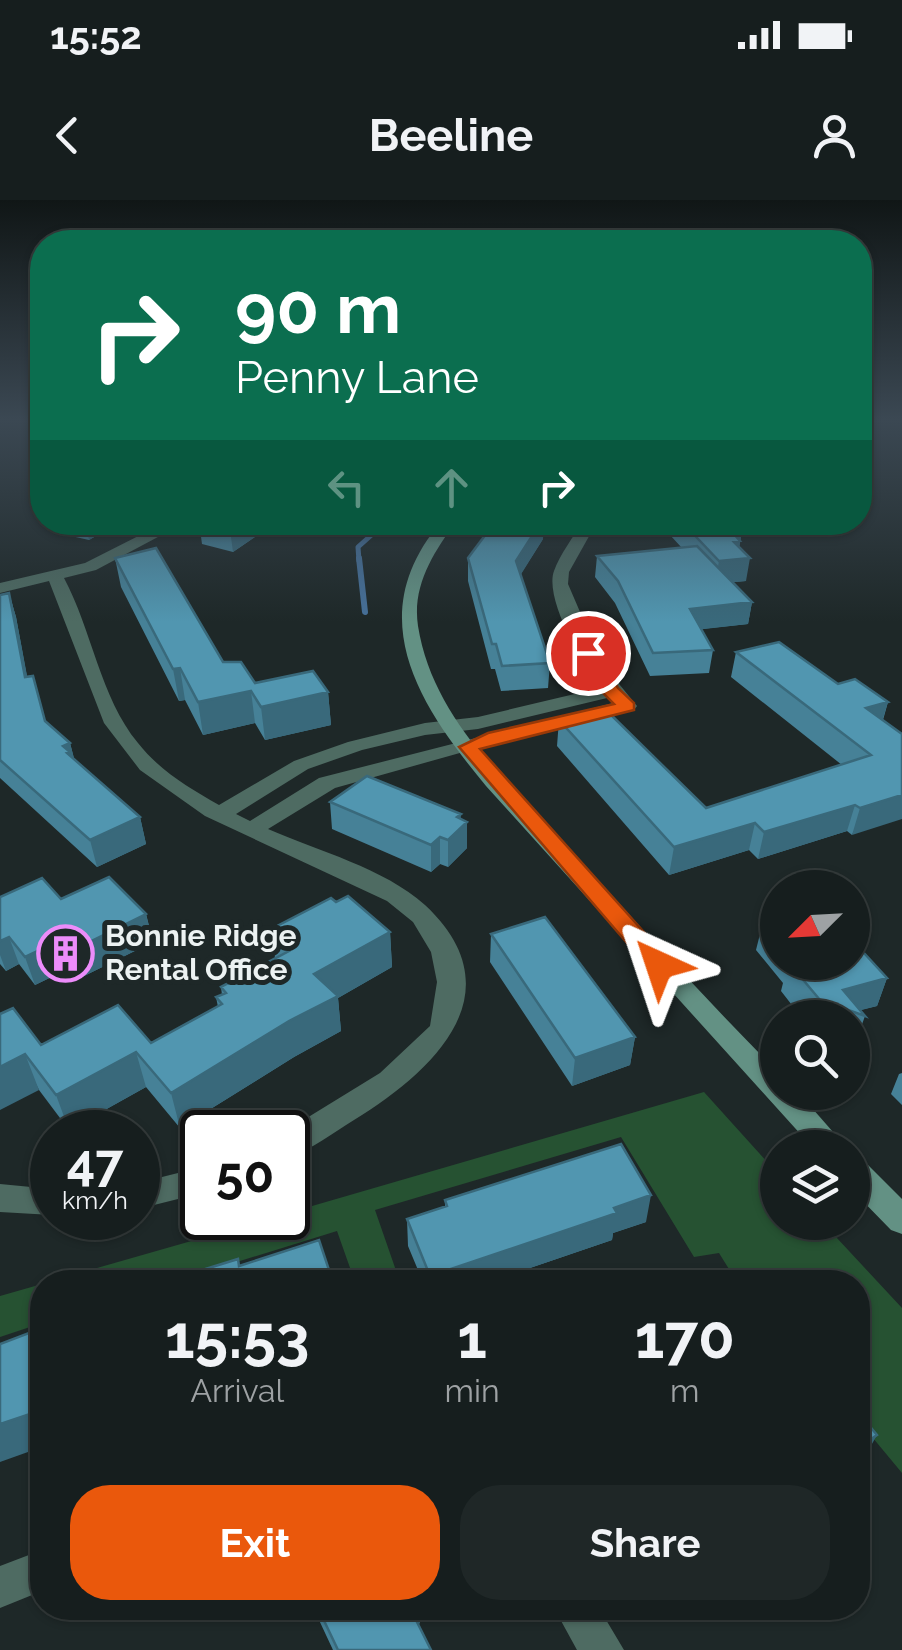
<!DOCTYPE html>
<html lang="en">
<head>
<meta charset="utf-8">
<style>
  :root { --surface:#161e1e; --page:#1f2727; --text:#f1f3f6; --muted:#9ea2a4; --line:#353c3c; --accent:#ea580c }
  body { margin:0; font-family:Raleway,sans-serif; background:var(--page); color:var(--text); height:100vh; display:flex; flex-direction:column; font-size:38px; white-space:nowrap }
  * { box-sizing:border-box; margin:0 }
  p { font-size:32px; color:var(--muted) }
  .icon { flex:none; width:55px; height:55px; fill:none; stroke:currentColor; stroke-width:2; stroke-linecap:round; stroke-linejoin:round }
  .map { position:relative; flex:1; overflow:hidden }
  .side { position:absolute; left:30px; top:1070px; width:840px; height:350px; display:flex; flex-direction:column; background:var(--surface); border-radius:40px; box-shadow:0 2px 8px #0004,0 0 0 2px var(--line) }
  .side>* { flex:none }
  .banner { position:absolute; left:30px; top:30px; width:842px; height:305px; border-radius:40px; box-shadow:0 2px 8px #0004,0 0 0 2px var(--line); background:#0b6e4f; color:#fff; overflow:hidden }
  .needle { width:65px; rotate:246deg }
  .buttons { position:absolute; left:760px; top:670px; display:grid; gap:20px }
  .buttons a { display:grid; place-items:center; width:110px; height:110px; border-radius:50%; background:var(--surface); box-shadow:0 2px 8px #0004,0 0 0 2px var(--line); font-size:50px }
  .speed { position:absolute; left:30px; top:910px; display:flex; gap:20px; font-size:50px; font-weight:700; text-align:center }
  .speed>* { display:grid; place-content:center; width:130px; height:130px; border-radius:50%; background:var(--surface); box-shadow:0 2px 8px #0004,0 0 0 2px var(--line); line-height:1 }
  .speed small { font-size:25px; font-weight:400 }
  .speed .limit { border:5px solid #111; border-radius:15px; background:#fff; color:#111 }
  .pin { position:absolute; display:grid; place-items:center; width:85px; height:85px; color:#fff; margin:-42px; border:5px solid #fff; border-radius:50%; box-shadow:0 2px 10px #0007 }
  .me { position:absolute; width:110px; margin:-55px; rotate:318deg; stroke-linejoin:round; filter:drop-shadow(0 0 8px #0008) }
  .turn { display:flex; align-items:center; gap:35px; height:210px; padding:0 40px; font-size:45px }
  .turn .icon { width:130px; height:130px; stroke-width:2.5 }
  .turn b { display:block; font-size:70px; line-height:85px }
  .lanes { display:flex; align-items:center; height:95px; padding:0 40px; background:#0003; justify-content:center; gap:50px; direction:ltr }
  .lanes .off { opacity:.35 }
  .eta { display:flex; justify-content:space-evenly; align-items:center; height:170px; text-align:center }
  .eta b { font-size:60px; font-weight:700; line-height:70px }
  .action { display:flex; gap:20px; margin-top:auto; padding:20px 40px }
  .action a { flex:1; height:115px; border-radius:40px; background:var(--accent); color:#fff; font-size:40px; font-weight:700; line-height:115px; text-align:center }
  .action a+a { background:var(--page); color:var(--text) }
  .status { display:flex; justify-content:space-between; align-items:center; height:70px; padding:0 50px; background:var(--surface); direction:ltr }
  .status svg { height:28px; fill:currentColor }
  header { display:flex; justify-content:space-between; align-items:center; height:130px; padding:0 40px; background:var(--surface); font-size:45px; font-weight:700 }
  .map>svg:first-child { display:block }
  .green { fill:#265232 }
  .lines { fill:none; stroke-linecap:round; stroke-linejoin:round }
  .stream-far1 { stroke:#467099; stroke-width:5 }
  .stream { stroke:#467099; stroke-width:6 }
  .minor { fill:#4e6b62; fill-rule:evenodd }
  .secondary { fill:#639184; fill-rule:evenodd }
  .wall { fill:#468197 }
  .shaded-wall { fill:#39697b }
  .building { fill:#5196b0; stroke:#39697b; stroke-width:2.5 }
  .route { fill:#ea580c; stroke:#983908; stroke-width:2.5 }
  .labels { text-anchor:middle; stroke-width:10; stroke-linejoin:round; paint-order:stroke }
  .poi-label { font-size:30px; font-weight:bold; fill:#ecf2f2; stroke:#1e2828; text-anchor:start }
</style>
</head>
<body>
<div class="status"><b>15:52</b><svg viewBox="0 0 49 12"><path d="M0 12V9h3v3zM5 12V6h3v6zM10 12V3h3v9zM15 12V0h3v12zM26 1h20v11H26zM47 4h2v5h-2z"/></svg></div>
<header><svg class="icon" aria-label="back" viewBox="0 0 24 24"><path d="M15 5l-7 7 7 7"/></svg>Beeline<svg class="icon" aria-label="person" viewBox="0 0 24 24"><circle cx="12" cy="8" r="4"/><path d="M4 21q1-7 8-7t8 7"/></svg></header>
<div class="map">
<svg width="902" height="1450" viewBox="0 0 902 1450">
  <rect width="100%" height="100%" fill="#1e2828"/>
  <path class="green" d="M 704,892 L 777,973 L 778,1022 L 823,1023 L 902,1108 L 902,1273 L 858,1220 L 858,1082 L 737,1082 L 719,1053 L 694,1057 L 621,937 L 375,1010 L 400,1082 L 355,1082 L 337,1031 L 172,1082 L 48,1082 L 272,1018 L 288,1018 L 288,1013 Z
    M 42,1084 L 42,1123 L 0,1137 L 0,1096 Z"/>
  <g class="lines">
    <path class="stream-far1" d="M 359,361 L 358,347 L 386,322"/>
    <path class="stream" d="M 359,358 L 365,412"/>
    <path class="minor" d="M 166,322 L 186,322 L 96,370 L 64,378 C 92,430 100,497 138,543 C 159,570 189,588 219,605 L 294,561 L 348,542 L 425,523 L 478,517 L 600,488 C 583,466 544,398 554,371 C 560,354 573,338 582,322 L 597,322 L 569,372 L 568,384 L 602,463 L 637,506 L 634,510 L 499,542 L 335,588 L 268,629 C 318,651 384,668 425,705 C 519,793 432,872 354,920 C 333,933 311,950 288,957 L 288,932 L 284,932 L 380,873 L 430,826 L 437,782 L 431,752 L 413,722 L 387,701 L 205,616 L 140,570 L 104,523 L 49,381 L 0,393 L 0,383 L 85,363 ZM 607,498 L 613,503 L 319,578 L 250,621 L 236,614 L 308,569 L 362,550 L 425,535 L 478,529 Z
      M 202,967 L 202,993 L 138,1009 L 138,983 Z
      M 0,984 L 52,989 L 52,1015 L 0,1012 Z
      M 42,1350 L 42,1391 L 0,1408 L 0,1366 Z
      M 554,1408 L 599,1408 L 624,1450 L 577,1450 Z"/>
    <path class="secondary" d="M 441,322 L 456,322 C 433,353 412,386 418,426 C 433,521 513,588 575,655 C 641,728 708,802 778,872 L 778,892 L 798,892 L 847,948 L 813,948 L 486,586 C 420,506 360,417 441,322 Z
      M 852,956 L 863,960 L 902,999 L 902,1034 L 891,1030 L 852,990 Z"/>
  </g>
  <path class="wall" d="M 51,322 L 120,322 L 89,340 L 53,332 Z
    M 199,322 L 277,322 L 233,352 L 202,344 Z
    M 658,322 L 732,322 L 742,332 L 739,347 L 746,381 L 733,382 L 752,402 L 748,424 L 701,429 L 713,450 L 709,473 L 650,476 L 615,403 L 595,377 L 597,356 L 682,348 Z
    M 543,339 L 520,375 L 550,463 L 548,488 L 501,491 L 495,469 L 491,469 L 468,381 L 468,358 Z
    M 115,358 L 223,462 L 255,483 L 328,492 L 331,525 L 265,540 L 255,523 L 203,535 L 185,500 L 179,501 L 121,387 Z
    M 9,393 L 16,417 L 27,477 L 46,522 L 70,543 L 74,559 L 140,617 L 146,644 L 97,667 L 0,578 L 0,395 Z
    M 736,452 L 838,484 L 888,502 L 883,520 L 902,534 L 852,635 L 847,631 L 758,659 L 749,650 L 669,675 L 557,546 L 559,520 L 706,608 L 842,565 L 731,477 Z
    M 330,602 L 461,619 L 467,648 L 448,667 L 440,664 L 431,672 L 332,629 Z
    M 0,697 L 61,699 L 146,714 L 153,742 L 80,778 L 70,768 L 35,785 L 19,764 L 6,771 L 0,764 Z
    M 336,702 L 390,732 L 392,767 L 338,798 L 341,831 L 294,857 L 180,928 L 146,887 L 69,930 L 39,890 L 0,814 L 41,845 L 151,843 L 218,807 L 216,797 L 222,795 L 221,787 L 275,758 L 272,736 L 280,731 L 279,725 Z
    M 778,719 L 778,762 L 852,762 L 887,778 L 877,806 L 860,810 L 865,816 L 855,844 L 852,843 L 852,818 L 802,818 L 781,791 L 783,783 L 756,750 L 763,722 Z
    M 491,734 L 635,837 L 630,865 L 572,886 L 490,762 Z
    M 902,873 L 902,905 L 891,894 L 899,874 Z
    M 445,1000 L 646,1022 L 613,1033 L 612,1040 L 489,1082 L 423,1082 L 408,1046 L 407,1019 L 445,1006 Z
    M 316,1408 L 419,1408 L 420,1423 L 418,1424 L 431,1450 L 333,1450 L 319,1420 Z"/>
  <path class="shaded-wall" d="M 85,322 L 120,322 L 89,340 Z
    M 242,322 L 277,322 L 233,352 L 230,330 Z
    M 541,322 L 544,322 L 543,339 L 515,384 L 516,361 Z
    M 742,332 L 737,359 L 750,358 L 746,381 L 715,384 L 719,361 L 733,333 Z
    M 9,393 L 16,417 L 32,502 L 25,477 Z
    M 752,402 L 748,424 L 687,431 L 690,409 Z
    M 180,468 L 185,500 L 179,501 L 173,469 Z
    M 251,491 L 255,523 L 203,535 L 198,502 Z
    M 328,492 L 331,525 L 265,540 L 261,507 Z
    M 888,502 L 880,528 L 866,508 Z
    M 70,543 L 77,569 L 63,546 Z
    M 902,595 L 902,619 L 852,635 L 860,608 Z
    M 855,605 L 847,631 L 758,659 L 764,632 Z
    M 461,614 L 460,628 L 467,622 L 467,648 L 448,667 L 448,640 L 457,617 Z
    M 140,617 L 146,644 L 97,667 L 90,640 Z
    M 755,623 L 749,650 L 669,675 L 674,647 Z
    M 440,637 L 440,664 L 431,672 L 431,645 Z
    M 146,714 L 153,742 L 80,778 L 71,751 Z
    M 390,732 L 392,767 L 338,798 L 341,831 L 294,857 L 180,928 L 171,893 L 314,774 Z
    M 9,737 L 19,764 L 6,771 L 0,755 L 0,741 Z
    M 61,740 L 70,768 L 35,785 L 25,757 Z
    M 887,778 L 877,806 L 854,812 L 843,790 Z
    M 635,837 L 630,865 L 572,886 L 575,858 Z
    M 136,852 L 146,887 L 69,930 L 56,895 Z
    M 25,854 L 39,890 L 0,910 L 0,867 Z
    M 651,995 L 646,1022 L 613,1033 L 612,1040 L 489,1082 L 431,1082 L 430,1076 Z
    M 42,1210 L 42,1247 L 0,1262 L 0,1224 Z
    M 877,1235 L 863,1260 L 858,1263 L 858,1248 Z
    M 410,1408 L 419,1408 L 420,1423 L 411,1429 Z"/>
  <path class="building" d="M 200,322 L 242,322 L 230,330 Z
    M 495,322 L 541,322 L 516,361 L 550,463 L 502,466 L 496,444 L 492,444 L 468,358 Z
    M 682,322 L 732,322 L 742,332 L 733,333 L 740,341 L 734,342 L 750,358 L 719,361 Z
    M 697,346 L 752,402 L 690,409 L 713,450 L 653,453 L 618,381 L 597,356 Z
    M 156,348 L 223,462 L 241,462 L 255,483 L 313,471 L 328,492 L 261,507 L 251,491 L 198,502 L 180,468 L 173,469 L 115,358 Z
    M 9,393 L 25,477 L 33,476 L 45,521 L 70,543 L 63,546 L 70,552 L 67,553 L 140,617 L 90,640 L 0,560 L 0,395 Z
    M 779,442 L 838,484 L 855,479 L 888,502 L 866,508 L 902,534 L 902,595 L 860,608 L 855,605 L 764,632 L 755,623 L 674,647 L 559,520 L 605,509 L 706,608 L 871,555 L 736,452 Z
    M 367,576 L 461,614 L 457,617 L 467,622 L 448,640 L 440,637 L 431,645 L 330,602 Z
    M 109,677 L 146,714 L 71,751 L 61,740 L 25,757 L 9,737 L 0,741 L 0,697 L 42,678 L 61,699 Z
    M 348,696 L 390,732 L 314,774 L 338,796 L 289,821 L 171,893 L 136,852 L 56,895 L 25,854 L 0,867 L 0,814 L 13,808 L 41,845 L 118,805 L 151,843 L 222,804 L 216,797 L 226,793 L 221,787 L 289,751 L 272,736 L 284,730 L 279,725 L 331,698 L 336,702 Z
    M 545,717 L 635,837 L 575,858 L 491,734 Z
    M 778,719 L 778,739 L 763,722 Z
    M 852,740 L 887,778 L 843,790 L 865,816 L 820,800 L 789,763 L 852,762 Z
    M 621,944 L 651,995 L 614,1008 L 617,1013 L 430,1076 L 407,1019 L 447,1006 L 445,1000 Z
    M 319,1040 L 333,1082 L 188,1082 L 197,1080 L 196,1072 L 238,1059 L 239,1066 Z
    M 42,1128 L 42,1210 L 0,1224 L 0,1144 Z
    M 858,1212 L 877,1235 L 858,1248 Z
    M 318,1408 L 411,1408 L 410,1408 L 431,1450 L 338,1450 Z"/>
  <linearGradient id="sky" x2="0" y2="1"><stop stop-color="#101616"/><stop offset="0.52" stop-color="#3b4853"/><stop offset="1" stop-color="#3b4853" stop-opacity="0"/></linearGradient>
  <rect width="902" height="422" fill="url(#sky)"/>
  <path class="route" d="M 588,448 L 594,449 L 618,488 L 634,503 L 634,510 L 480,549 L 668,759 L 671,765 L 668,771 L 651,771 L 459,547 L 488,533 L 614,504 L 602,492 L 580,453 Z"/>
  <defs>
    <symbol id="building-ring" viewBox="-11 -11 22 22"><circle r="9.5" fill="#1e2828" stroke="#ec8cfa" stroke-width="1.5"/><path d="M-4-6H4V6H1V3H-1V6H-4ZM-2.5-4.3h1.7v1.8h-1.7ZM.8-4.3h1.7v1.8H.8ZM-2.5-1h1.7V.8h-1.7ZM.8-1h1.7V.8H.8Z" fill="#ec8cfa"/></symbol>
  </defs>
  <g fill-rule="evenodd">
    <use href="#building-ring" x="34" y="722" width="63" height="63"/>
  </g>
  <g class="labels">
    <g class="poi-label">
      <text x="105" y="746">Bonnie Ridge<tspan x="105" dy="34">Rental Office</tspan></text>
    </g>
  </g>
</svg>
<div class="buttons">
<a><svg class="needle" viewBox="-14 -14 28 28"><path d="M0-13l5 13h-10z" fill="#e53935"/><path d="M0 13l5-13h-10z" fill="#9ea2a4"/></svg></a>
<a><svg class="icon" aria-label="search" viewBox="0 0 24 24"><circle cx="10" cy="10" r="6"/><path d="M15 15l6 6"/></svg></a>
<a><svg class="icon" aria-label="layers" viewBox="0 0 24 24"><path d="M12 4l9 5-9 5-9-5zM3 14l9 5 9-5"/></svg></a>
</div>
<div class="speed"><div>47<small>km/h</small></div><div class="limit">50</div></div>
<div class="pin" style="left:588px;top:453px;background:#d93025"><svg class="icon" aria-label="arrive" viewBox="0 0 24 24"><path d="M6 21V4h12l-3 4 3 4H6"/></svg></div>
<svg class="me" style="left:659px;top:765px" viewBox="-20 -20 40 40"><path d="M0-17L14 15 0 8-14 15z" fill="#ea580c" stroke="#fff" stroke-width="4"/></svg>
<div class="banner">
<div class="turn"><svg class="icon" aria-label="right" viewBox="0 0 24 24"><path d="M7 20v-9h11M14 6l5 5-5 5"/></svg><div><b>90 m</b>Penny Lane</div></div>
<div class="lanes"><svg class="icon off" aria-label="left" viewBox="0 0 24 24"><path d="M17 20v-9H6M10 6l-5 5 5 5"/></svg><svg class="icon off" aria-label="ahead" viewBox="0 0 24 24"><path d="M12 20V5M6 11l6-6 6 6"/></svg><svg class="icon" aria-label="right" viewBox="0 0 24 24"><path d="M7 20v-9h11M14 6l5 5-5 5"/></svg></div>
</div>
<section class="side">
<div class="eta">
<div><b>15:53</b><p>Arrival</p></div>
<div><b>1</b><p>min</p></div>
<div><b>170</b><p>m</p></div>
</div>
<div class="action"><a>Exit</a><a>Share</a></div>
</section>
</div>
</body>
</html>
